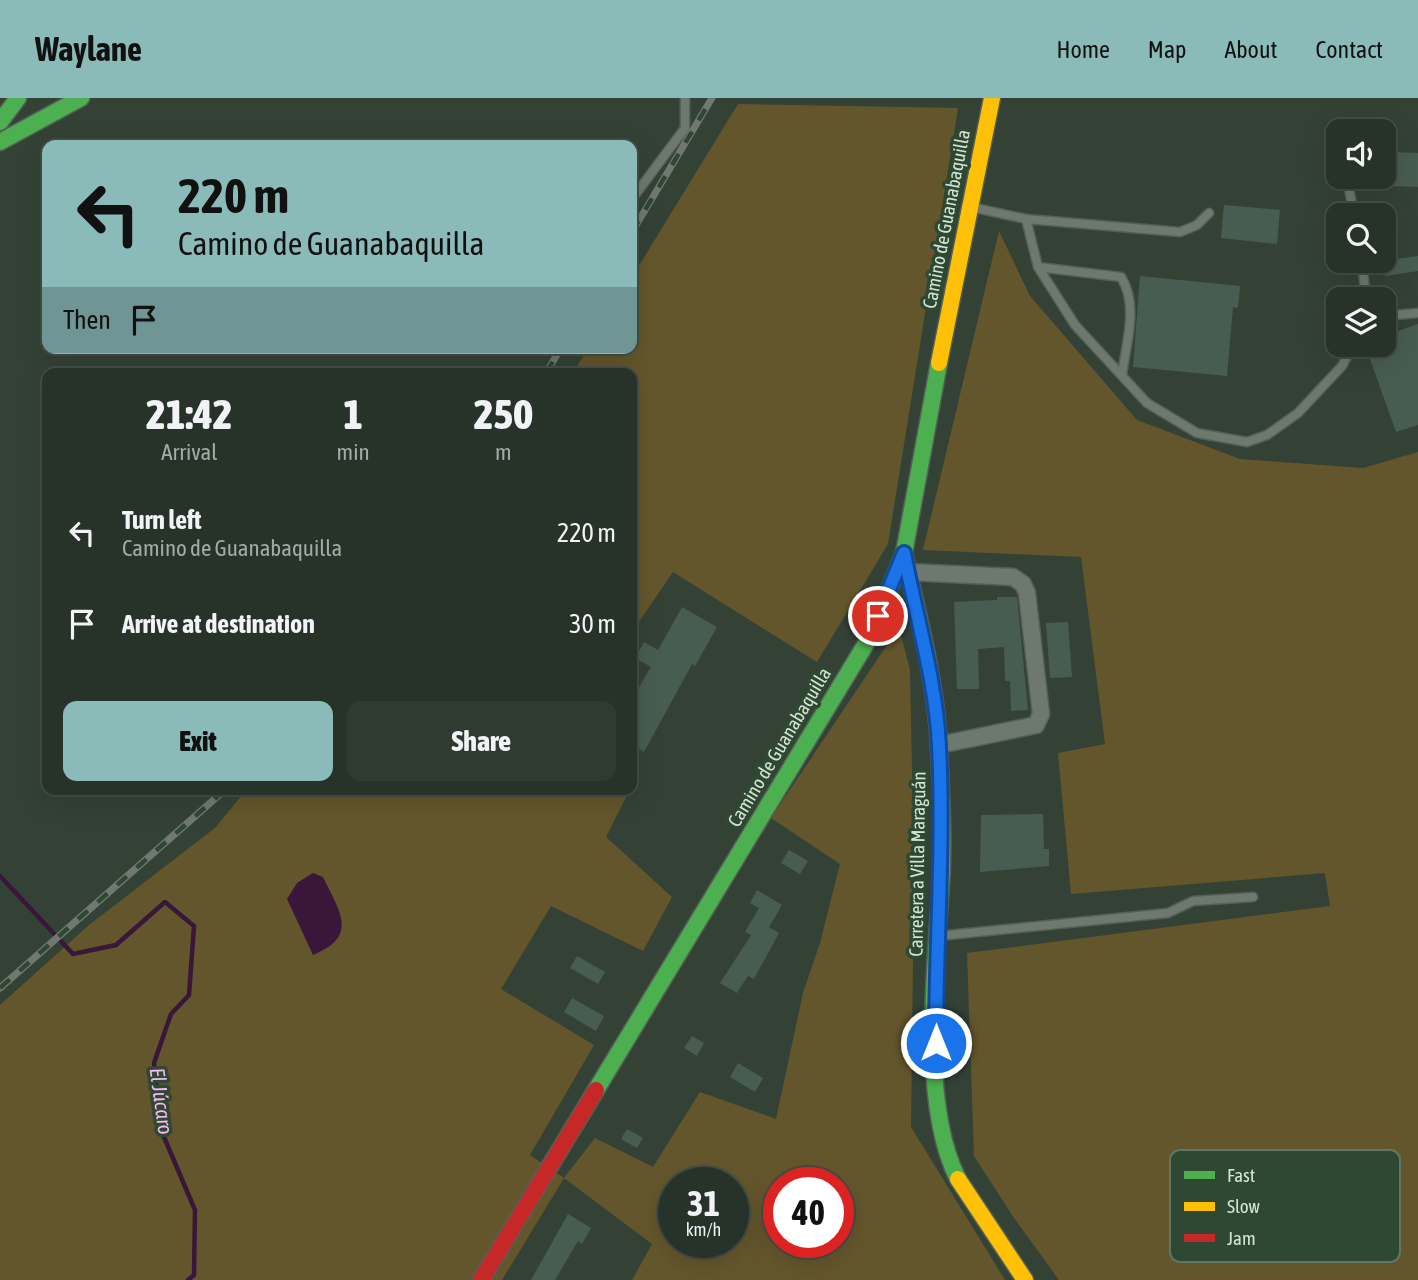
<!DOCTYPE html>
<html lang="en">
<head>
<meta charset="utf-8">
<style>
  :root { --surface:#273228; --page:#2f3a30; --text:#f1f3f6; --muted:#a4aaa8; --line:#434d45; --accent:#8bbbb9 }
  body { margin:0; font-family:"Asap Condensed",sans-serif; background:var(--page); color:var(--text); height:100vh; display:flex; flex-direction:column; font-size:26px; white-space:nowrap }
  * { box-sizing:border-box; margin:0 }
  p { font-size:23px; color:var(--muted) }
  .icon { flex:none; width:38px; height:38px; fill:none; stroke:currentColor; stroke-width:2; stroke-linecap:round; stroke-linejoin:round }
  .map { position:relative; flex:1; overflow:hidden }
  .panel { position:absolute; left:42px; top:270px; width:595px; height:427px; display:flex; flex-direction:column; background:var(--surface); border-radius:14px; box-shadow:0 7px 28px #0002,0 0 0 2px var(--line) }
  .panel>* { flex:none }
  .guide { position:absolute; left:42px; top:42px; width:595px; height:214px; border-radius:14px; box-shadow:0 7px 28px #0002,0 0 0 2px var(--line); background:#8bbbb9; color:#111; overflow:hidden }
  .controls { position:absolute; left:1326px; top:21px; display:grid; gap:14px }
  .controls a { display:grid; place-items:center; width:70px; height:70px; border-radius:14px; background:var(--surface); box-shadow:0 7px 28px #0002,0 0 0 2px var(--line); font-size:35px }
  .speed { position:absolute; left:658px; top:1069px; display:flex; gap:14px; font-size:35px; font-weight:700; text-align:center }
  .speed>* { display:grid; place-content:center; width:91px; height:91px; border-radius:50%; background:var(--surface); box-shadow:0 7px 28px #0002,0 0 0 2px var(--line); line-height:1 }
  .speed small { font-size:18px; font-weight:400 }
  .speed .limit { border:10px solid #d22; background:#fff; color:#111 }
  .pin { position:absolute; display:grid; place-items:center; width:60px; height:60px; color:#fff; margin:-30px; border:4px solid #fff; border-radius:50%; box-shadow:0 2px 7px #0007 }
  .me { position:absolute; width:77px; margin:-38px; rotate:0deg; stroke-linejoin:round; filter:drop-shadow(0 0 5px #0008) }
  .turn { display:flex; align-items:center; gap:24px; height:147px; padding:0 21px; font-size:32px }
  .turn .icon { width:91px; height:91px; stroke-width:2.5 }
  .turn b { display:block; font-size:49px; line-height:60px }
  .then { display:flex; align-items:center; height:66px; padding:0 21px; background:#0003; gap:14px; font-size:26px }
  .eta { display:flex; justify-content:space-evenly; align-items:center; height:119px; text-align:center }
  .eta b { font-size:42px; font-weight:800; line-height:49px }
  .cta { display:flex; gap:14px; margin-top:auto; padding:14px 21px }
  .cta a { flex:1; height:80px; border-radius:14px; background:var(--accent); color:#111; font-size:28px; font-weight:800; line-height:80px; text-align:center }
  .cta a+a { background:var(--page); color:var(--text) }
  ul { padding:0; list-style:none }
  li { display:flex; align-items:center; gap:21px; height:91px; padding:0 21px }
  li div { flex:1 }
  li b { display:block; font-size:26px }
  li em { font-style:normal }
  header { display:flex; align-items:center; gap:42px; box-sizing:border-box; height:98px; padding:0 35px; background:var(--accent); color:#111 }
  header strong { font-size:33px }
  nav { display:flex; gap:38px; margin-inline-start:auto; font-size:24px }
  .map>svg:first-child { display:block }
  .green { fill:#64562c; fill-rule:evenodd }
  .water { fill:#39163a }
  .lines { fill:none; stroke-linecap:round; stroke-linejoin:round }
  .stream { stroke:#39163a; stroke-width:4.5 }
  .building { fill:#485d52 }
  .lane-casing { stroke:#546056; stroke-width:11 }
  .street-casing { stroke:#546056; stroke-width:19 }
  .fast-casing { stroke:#546056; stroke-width:19 }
  .slow-casing { stroke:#546056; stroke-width:19 }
  .jam-casing { stroke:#546056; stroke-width:19 }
  .lane { stroke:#6d796e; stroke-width:8 }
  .street { stroke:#6d796e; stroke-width:16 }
  .fast { stroke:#4caf50; stroke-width:16 }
  .slow { stroke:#ffc107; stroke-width:16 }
  .jam { stroke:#c62828; stroke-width:16 }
  .rail-casing { stroke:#707971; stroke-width:7 }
  .rail { stroke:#2e4831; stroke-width:4.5; stroke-dasharray:13; stroke-linecap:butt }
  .route-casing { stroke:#114b97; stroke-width:18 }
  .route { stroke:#1a73e8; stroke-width:12 }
  .labels { text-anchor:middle; stroke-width:7; stroke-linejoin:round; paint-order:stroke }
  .street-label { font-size:19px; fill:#d5e4d6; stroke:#2e4831 }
  .water-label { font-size:21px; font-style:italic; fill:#fab6f8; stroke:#2e4831 }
  .key { fill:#2e4831; stroke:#607763; stroke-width:2 }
  .key-label { font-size:19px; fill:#d5e4d6 }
</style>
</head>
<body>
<header>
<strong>Waylane</strong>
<nav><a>Home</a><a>Map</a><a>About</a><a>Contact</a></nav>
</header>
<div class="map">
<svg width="1418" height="1182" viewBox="0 0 1418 1182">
  <rect width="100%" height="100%" fill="#344236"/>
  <path class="green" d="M 738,6 L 958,10 L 888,446 L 817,564 L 673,474 L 632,534 L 632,275 L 573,275 L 588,250 L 632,250 L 632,179 Z
    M 999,133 L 1030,198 L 1137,322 L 1240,361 L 1363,370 L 1418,354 L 1418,1182 L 1059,1182 L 1014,1120 L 974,1058 L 967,855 L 1330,808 L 1325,775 L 1071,796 L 1058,655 L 1105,646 L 1081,459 L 923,452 Z
    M 899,529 L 910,572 L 914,775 L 911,1029 L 1005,1182 L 632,1182 L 652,1146 L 564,1080 L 502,1182 L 0,1182 L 0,907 L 89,827 L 215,730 L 247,691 L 630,691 L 606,739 L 672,799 L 643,853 L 551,808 L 501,891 L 594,947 L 530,1057 L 564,1080 L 595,1040 L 653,1069 L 700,994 L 776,1021 L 803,895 L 820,845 L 840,766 L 771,720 ZM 674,1085 L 733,1085 L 733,1144 L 674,1144 ZM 779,1085 L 838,1085 L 838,1144 L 779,1144 Z"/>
  <path class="water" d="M 313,775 L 323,779 C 339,813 360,838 313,857 L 287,801 L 297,785 Z"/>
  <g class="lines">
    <path class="stream" d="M 0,778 L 73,856 L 116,847 L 165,804 L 194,828 L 189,897 L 171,916 L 154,965 L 161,1032 L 195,1112 L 194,1177 L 188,1182"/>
  </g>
  <path class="building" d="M 1391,54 L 1418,55 L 1418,89 L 1391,88 Z
    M 1224,107 L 1280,112 L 1277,146 L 1221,140 Z
    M 1418,158 L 1418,173 L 1385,178 L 1382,163 Z
    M 1140,178 L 1240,188 L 1238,210 L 1233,209 L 1227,278 L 1133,269 Z
    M 1418,226 L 1418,327 L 1396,334 L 1365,247 L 1384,247 L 1384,238 Z
    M 997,499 L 1017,499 L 1028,612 L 1011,613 L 1010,583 L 1005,583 L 1004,549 L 978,551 L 979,591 L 957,591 L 954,504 L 997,502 Z
    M 682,509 L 717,529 L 695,568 L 692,566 L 644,654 L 632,646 L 632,601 L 651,569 L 635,560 L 644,544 L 658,552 Z
    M 1068,524 L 1072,579 L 1050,580 L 1046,525 Z
    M 1043,716 L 1044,751 L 1049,751 L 1049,768 L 980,774 L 981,717 Z
    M 789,752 L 808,763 L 800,776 L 781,765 Z
    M 757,792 L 782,807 L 769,829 L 779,835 L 754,881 L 748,878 L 737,895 L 720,885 L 751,837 L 745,834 L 759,810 L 750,805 Z
    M 577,858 L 605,874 L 598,886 L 570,870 Z
    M 572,900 L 604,918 L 596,933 L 564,914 Z
    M 692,938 L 704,945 L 697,958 L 684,950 Z
    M 738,965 L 763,980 L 755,994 L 730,979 Z
    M 627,1031 L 643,1040 L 637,1050 L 621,1041 Z
    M 568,1116 L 591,1130 L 582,1146 L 578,1143 L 555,1182 L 531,1182 Z"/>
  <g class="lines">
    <defs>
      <path id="lane" d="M 1348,85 L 1354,117
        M 632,101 L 685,30 L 685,0
        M 971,109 L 1026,121 L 1180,134 L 1197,127 L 1209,115
        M 1026,121 L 1038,169 L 1075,227 L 1147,305 L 1197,335 L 1247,344 L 1267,337 L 1298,315 L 1342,268 L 1353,247
        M 1362,163 L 1366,201
        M 1038,169 L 1121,179 C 1139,207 1126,246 1122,277
        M 1384,218 L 1418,215
        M 938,838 L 1168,815 L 1193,803 L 1253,799"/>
      <path id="street" d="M 908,474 L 1013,479 L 1023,486 L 1027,495 L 1041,616 L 1036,627 L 939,647"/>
      <path id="fast" d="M 0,24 L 18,0
        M 0,44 L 81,0
        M 904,455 C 918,519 936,583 939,649 C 941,694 944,742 941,787 C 935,870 920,1007 958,1081
        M 596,992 L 870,539 L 904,455 L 939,265"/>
      <path id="slow" d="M 939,265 L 992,0
        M 958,1081 L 1025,1182"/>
      <path id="jam" d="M 481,1182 L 596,992"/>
    </defs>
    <use href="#lane" class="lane-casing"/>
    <use href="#street" class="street-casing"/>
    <use href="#fast" class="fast-casing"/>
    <use href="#slow" class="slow-casing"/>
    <use href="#jam" class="jam-casing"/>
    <use href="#lane" class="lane"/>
    <use href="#street" class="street"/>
    <use href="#fast" class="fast"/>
    <use href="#slow" class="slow"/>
    <use href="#jam" class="jam"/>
    <defs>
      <path id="rail" d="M 632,134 L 712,0
        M 546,275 L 561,250
        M 0,890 L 226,691"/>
    </defs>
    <use href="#rail" class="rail-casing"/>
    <use href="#rail" class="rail"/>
  </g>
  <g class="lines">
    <defs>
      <path id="route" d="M 878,518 L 904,455 C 916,519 936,583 939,648 C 944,747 936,846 936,945"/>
    </defs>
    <use href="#route" class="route-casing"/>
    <use href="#route" class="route"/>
  </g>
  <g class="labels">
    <g class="street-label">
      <text transform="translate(946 121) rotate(-79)" y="7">Camino de Guanabaquilla</text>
      <text transform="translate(779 649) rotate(-59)" y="7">Camino de Guanabaquilla</text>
      <text transform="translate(917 766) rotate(-89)" y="7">Carretera a Villa Maraguán</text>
    </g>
    <g class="water-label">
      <text transform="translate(161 1003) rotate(82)" y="7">El Júcaro</text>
    </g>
  </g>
  <rect x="1170" y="1052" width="230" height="112" rx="10" class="key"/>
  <rect x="1184" y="1073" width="31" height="8" fill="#4caf50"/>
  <rect x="1184" y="1104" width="31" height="9" fill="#ffc107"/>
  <rect x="1184" y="1136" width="31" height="8" fill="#c62828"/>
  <g class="key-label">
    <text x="1227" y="1084">Fast</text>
    <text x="1227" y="1115">Slow</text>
    <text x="1227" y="1147">Jam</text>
  </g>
</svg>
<div class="controls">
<a><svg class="icon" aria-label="sound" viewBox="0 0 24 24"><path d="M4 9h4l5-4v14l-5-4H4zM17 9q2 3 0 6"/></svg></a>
<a><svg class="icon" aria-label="search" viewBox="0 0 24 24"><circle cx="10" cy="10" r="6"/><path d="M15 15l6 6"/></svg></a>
<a><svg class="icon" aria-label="layers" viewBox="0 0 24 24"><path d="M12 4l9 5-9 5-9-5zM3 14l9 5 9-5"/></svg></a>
</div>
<div class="speed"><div>31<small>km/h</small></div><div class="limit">40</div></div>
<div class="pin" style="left:878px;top:518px;background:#d93025"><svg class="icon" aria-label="arrive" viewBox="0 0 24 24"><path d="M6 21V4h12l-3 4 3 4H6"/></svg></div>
<svg class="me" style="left:936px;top:945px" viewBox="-20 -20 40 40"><circle r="17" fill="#1a73e8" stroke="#fff" stroke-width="3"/><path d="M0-11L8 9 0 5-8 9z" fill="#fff"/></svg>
<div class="guide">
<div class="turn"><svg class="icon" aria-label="left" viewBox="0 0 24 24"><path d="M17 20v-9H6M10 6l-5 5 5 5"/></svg><div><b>220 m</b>Camino de Guanabaquilla</div></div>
<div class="then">Then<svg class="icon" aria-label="arrive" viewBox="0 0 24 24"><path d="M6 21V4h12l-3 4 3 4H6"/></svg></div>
</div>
<section class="panel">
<div class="eta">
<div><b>21:42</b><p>Arrival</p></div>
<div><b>1</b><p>min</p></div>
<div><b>250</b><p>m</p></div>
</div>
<ul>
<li><svg class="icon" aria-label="left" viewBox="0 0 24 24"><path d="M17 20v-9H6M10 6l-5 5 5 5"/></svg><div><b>Turn left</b><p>Camino de Guanabaquilla</p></div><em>220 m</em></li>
<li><svg class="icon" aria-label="arrive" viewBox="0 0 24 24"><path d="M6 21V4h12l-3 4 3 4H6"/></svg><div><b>Arrive at destination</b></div><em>30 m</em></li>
</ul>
<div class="cta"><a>Exit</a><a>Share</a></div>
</section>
</div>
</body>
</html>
